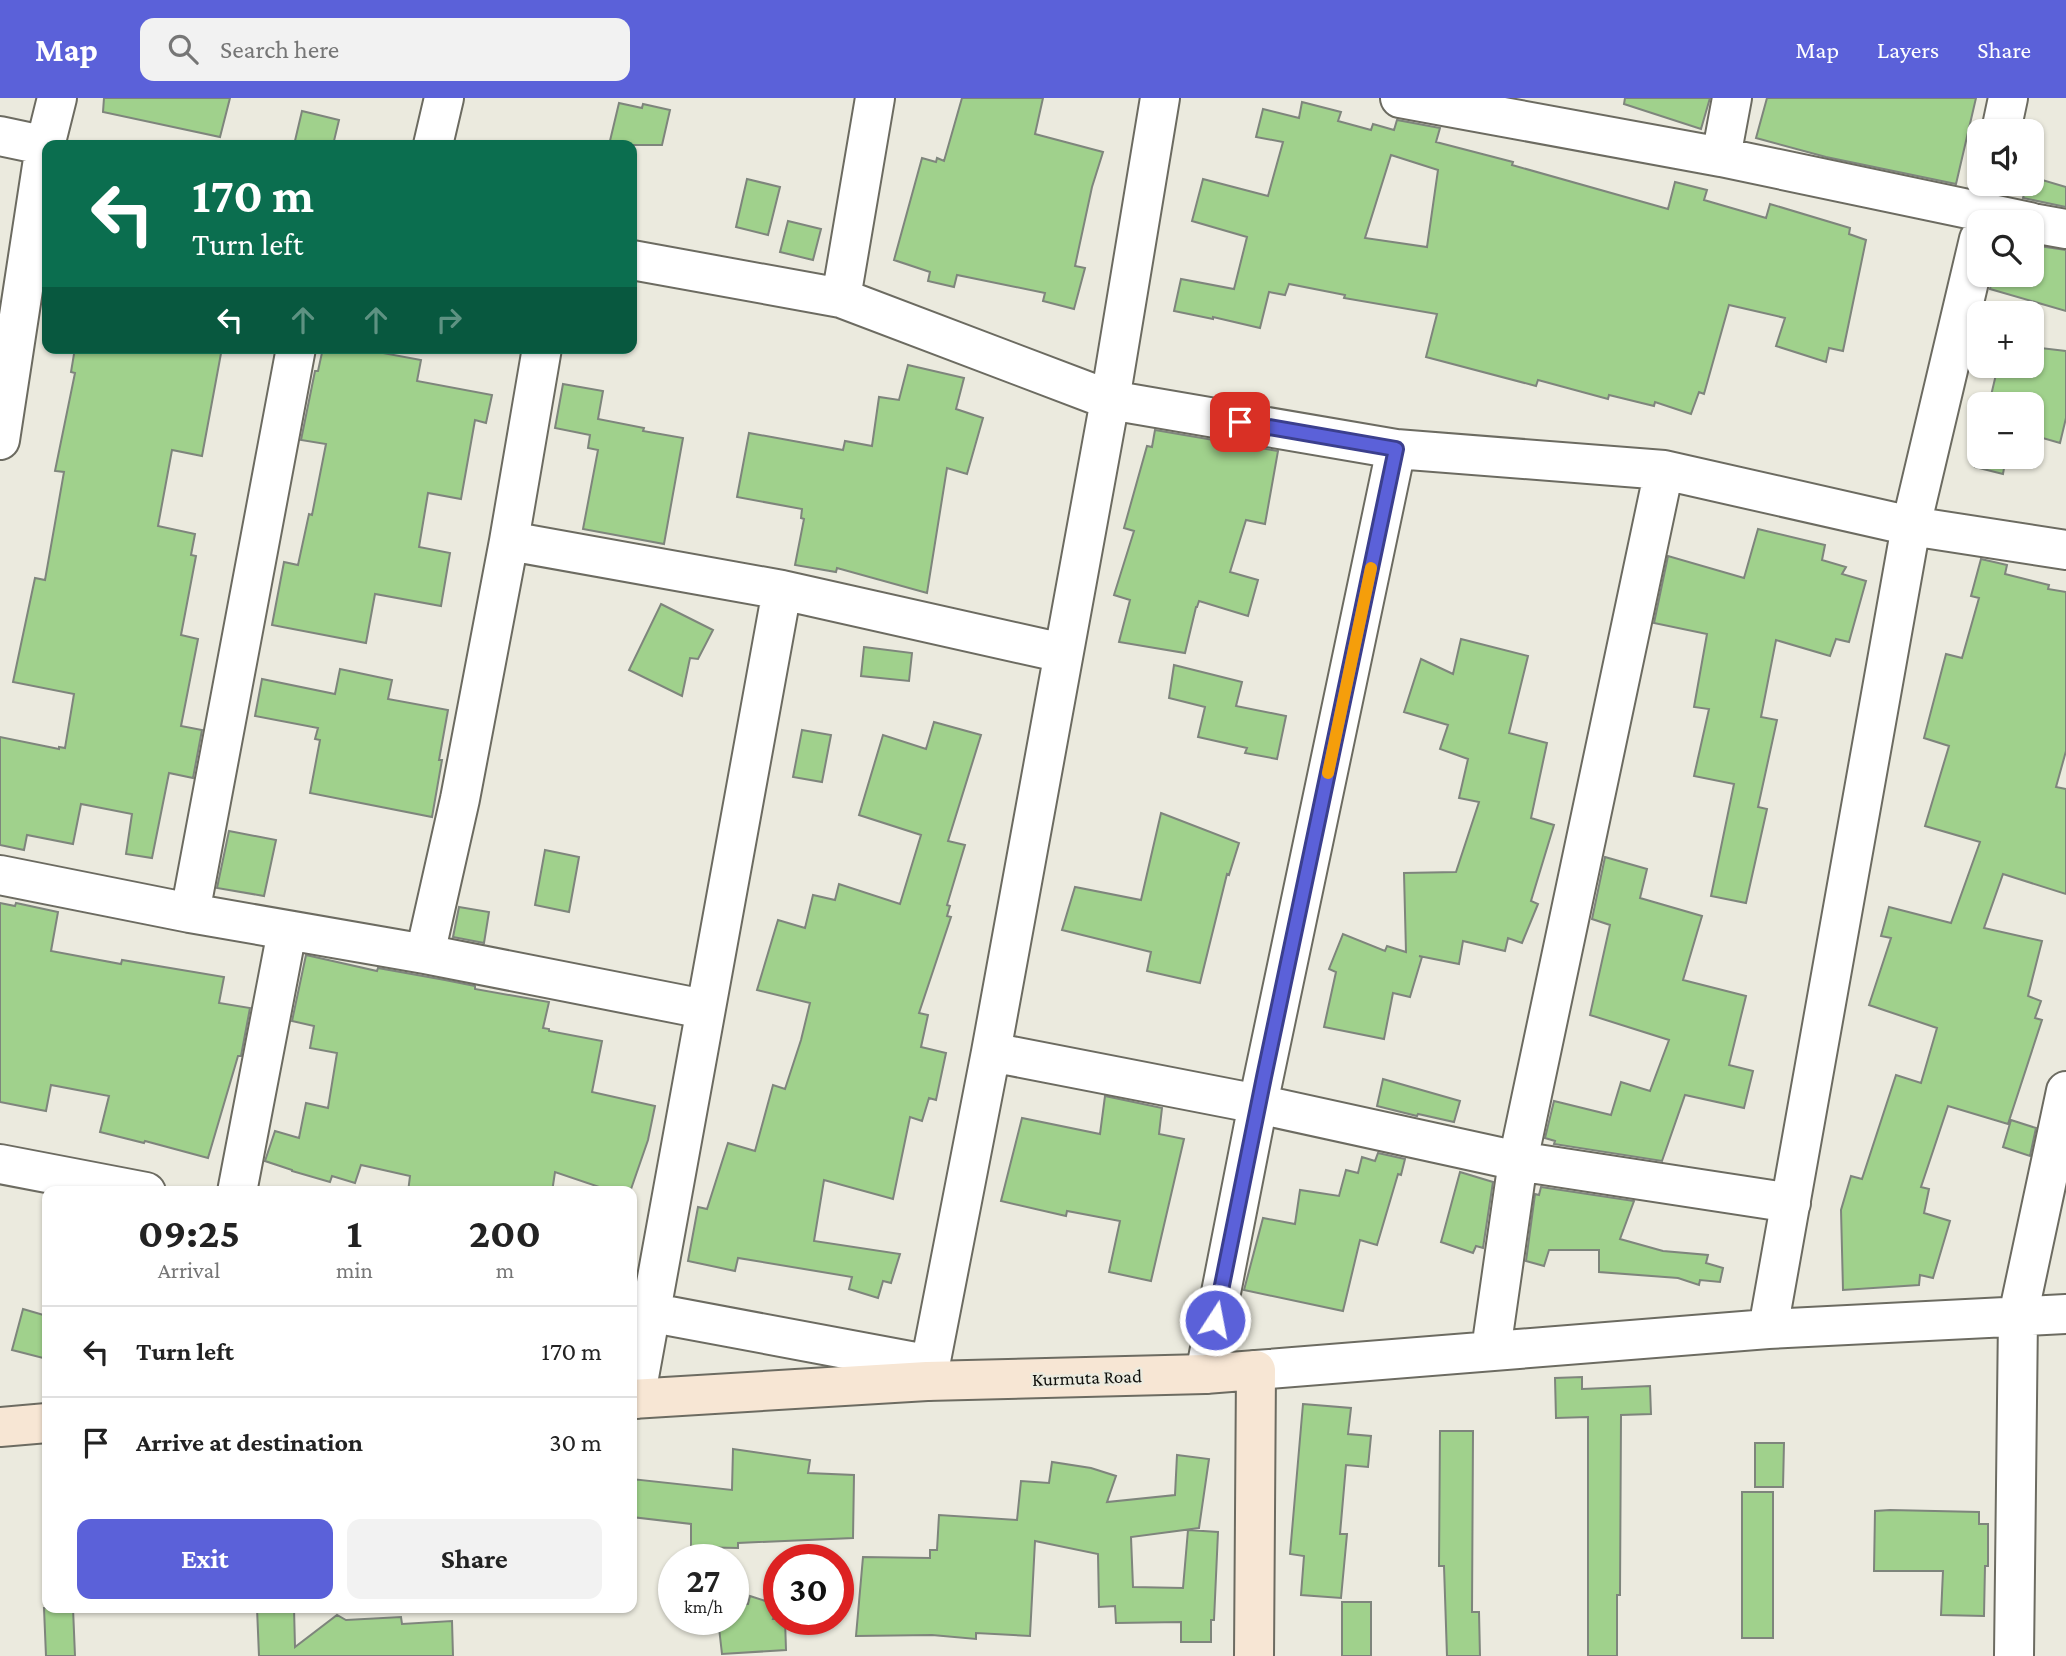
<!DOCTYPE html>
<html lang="en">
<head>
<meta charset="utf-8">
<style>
  :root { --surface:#fff; --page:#f2f2f2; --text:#222; --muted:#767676; --line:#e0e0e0; --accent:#5b61d9 }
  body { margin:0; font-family:"Crimson Pro",serif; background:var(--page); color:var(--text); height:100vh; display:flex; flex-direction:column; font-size:26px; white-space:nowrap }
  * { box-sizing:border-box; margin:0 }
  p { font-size:23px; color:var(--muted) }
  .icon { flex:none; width:38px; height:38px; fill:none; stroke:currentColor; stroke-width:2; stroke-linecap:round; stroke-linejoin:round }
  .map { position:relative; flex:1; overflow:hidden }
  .panel { position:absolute; left:42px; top:1088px; width:595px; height:427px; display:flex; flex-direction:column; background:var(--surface); border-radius:14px; box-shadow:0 2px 5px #0004 }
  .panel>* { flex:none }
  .hud { position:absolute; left:42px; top:42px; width:595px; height:214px; border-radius:14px; box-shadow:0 2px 5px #0004; background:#0b6e4f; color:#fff; overflow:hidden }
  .buttons { position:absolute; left:1967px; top:21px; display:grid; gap:14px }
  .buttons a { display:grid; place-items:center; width:77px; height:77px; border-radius:14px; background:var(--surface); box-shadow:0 2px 5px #0004; font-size:35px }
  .speed { position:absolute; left:658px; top:1446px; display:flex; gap:14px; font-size:35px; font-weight:700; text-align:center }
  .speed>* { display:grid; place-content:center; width:91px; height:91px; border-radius:50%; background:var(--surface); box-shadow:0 2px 5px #0004; line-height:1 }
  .speed small { font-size:18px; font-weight:400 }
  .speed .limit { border:10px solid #d22; background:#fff; color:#111 }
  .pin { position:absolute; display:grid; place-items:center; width:60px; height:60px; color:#fff; margin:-30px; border-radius:14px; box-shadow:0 4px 10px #0006 }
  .me { position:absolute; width:77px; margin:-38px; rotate:11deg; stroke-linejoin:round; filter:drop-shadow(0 0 5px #0008) }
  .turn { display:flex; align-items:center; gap:24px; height:147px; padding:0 35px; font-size:32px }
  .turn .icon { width:91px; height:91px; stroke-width:2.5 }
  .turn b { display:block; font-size:49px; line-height:60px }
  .lanes { display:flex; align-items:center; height:66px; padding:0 35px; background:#0003; justify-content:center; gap:35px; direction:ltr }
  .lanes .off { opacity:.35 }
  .eta { display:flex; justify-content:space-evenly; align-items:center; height:119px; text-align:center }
  .eta b { font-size:42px; font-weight:700; line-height:49px }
  .cta { display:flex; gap:14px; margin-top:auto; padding:14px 35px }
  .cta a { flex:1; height:80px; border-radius:14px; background:var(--accent); color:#fff; font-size:28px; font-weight:700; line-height:80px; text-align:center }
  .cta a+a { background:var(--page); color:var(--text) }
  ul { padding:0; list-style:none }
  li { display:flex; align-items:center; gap:21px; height:91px; padding:0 35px; border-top:2px solid var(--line) }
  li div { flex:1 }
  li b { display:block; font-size:26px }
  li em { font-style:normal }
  header { display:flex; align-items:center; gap:42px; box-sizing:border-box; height:98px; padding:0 35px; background:var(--accent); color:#fff }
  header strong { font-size:33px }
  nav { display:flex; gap:38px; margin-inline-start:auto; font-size:24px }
  .search { width:490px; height:63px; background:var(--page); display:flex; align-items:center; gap:18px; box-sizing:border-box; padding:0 24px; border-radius:14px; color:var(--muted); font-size:26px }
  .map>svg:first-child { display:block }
  .building { fill:#a0d18c; stroke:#7e857c; stroke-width:2; fill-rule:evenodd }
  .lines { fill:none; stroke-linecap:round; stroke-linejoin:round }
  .street-casing { stroke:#6c6b61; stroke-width:42 }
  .secondary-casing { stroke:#6c6b61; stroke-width:42 }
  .street { stroke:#fff; stroke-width:38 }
  .secondary { stroke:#f7e6d4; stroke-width:38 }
  .route-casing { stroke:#3b3f8d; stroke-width:18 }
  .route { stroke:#5b61d9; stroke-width:12 }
  .slow { stroke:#f59e0b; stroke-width:12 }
  .labels { text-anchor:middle; stroke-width:5; stroke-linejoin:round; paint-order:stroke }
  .street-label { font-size:19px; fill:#0f0f0b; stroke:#ebeade }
</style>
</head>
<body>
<header>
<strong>Map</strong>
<div class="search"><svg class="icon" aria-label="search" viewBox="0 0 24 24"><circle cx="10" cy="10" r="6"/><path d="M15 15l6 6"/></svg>Search here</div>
<nav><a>Map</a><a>Layers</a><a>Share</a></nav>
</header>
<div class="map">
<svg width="2066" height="1558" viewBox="0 0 2066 1558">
  <rect width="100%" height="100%" fill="#ebeade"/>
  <path class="building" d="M 104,0 L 230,0 L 220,39 L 103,14 Z
    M 962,0 L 1043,0 L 1035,36 L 1103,54 L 1092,89 L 1075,168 L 1085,170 L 1074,211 L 1043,203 L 1045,195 L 957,177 L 954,189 L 928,183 L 930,174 L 894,162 L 922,60 L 936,64 L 937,60 L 944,63 Z
    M 1625,0 L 1710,0 L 1701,31 L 1624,6 Z
    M 1767,0 L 1976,0 L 1956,86 L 1826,59 L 1756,40 Z
    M 1302,4 L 1341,14 L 1338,23 L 1371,32 L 1373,26 L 1394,32 L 1397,22 L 1440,30 L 1436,44 L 1513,64 L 1512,67 L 1668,111 L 1675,84 L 1707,92 L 1704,102 L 1766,120 L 1770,106 L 1850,130 L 1849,136 L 1866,142 L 1843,253 L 1829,250 L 1826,264 L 1776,248 L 1785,220 L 1729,207 L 1704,296 L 1699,294 L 1691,316 L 1655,304 L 1654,308 L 1609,297 L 1608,301 L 1538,282 L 1536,288 L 1426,259 L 1437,216 L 1344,200 L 1345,197 L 1289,186 L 1285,197 L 1269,194 L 1260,230 L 1213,219 L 1213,221 L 1174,213 L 1181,181 L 1234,191 L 1247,139 L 1192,123 L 1203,81 L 1268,98 L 1283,44 L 1256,39 L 1263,11 L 1299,20 ZM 1391,57 L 1438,72 L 1427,149 L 1365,140 Z
    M 619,5 L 642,10 L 643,6 L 670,12 L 662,47 L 609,47 Z
    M 302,13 L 339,22 L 333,47 L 294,47 Z
    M 2032,79 L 2066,89 L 2066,109 L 2023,100 L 2027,86 L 2032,86 Z
    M 747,81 L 780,89 L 768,137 L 736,129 Z
    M 788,123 L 821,131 L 813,162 L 780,154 Z
    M 2032,147 L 2066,152 L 2066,213 L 1990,191 L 1993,177 L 2032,177 Z
    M 2032,249 L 2066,253 L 2066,320 L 2060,345 L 2032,337 L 2032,306 L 1989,306 L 1998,268 L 2032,268 Z
    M 75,250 L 222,250 L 202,358 L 172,352 L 158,428 L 195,436 L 191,457 L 196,458 L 181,537 L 198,541 L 181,628 L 202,632 L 193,680 L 169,675 L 152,760 L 126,756 L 132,716 L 81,706 L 73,746 L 27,737 L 24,752 L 0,747 L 0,639 L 59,651 L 59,649 L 65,650 L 74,596 L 13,584 L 35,480 L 45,482 L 64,374 L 55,373 L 75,275 L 71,274 Z
    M 323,250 L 356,250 L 421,262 L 417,283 L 492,297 L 486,325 L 475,322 L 461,401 L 428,395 L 419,449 L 450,455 L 441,508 L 375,496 L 366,545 L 272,527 L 284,464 L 298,467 L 309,416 L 312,417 L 326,346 L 301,342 L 315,273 L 318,273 Z
    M 908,267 L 964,280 L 956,311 L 983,320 L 967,376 L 947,370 L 927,495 L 837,470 L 836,474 L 795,467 L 804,421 L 801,420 L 802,411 L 737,399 L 749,335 L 843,352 L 845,343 L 872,348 L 879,299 L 899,302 Z
    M 563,286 L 603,293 L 598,321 L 644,330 L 643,333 L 683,340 L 664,446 L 583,431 L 598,352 L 588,350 L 590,337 L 555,330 Z
    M 1155,332 L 1278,353 L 1265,426 L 1246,422 L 1230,474 L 1258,482 L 1248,518 L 1199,503 L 1197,509 L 1196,509 L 1185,555 L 1119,544 L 1130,502 L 1114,497 L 1134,433 L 1124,430 L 1147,348 L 1152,349 Z
    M 1979,350 L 1979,359 L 2006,359 L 2003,376 L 1975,369 Z
    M 1758,431 L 1825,447 L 1822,462 L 1846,469 L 1842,476 L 1866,483 L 1849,544 L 1836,541 L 1830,558 L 1776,542 L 1761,619 L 1777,622 L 1758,709 L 1767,711 L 1746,805 L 1711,798 L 1734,686 L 1694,678 L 1709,611 L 1694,609 L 1707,536 L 1654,525 L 1668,458 L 1744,480 Z
    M 1981,461 L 2007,467 L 2005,476 L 2049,487 L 2048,491 L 2066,494 L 2066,653 L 2056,689 L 2066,691 L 2066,796 L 2003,776 L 1984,830 L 2042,843 L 2028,898 L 2041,903 L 2035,920 L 2042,922 L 2008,1026 L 1948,1008 L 1921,1089 L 1929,1091 L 1924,1115 L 1950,1123 L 1933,1180 L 1920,1177 L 1919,1187 L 1843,1192 L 1841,1112 L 1851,1078 L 1862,1081 L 1896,977 L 1921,985 L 1937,930 L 1869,907 L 1891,840 L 1881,838 L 1889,809 L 1951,825 L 1980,744 L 1925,728 L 1949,648 L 1924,640 L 1946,556 L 1962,560 L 1979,500 L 1971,498 Z
    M 661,506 L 713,532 L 698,561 L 690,560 L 682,598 L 629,572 Z
    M 1461,541 L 1528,558 L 1509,635 L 1547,645 L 1531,720 L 1554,727 L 1531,803 L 1538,806 L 1522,845 L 1508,840 L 1505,853 L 1463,843 L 1459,866 L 1419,858 L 1422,859 L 1410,899 L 1393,895 L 1384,941 L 1324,929 L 1336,874 L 1329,871 L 1343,836 L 1385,853 L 1387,848 L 1406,854 L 1404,775 L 1456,774 L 1479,704 L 1459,700 L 1468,661 L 1440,651 L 1448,627 L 1404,614 L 1421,561 L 1453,576 Z
    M 864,549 L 912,555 L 909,583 L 861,578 Z
    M 1174,567 L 1242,584 L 1236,608 L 1286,618 L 1277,661 L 1245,655 L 1247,650 L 1198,639 L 1205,609 L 1169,600 Z
    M 340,571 L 392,582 L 388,601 L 448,612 L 439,662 L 442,662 L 432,719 L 310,695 L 320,642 L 315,641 L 318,630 L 255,618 L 262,581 L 335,596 Z
    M 934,624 L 981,637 L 948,743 L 965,747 L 947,807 L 950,808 L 947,818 L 951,819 L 919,915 L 928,917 L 921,949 L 946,955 L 936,1002 L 929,1000 L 922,1023 L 910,1019 L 893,1101 L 824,1082 L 814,1143 L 900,1156 L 891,1185 L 883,1183 L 878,1200 L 849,1191 L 852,1179 L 738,1160 L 735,1173 L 688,1163 L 698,1109 L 707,1111 L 728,1045 L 755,1053 L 773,987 L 785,991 L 801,942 L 810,905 L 757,892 L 778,822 L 805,830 L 813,797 L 835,802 L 839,786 L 900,806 L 921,737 L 859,717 L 883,637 L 926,651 Z
    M 802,632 L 831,637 L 822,684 L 793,679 Z
    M 1161,715 L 1239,745 L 1229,777 L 1227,776 L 1200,885 L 1147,873 L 1151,854 L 1062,832 L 1075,789 L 1141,802 Z
    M 229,733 L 276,742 L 264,798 L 217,790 Z
    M 545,752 L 579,759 L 569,814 L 535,807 Z
    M 1605,759 L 1647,771 L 1640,800 L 1702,818 L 1683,882 L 1746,898 L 1729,967 L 1753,973 L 1744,1010 L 1685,997 L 1662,1063 L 1554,1046 L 1555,1043 L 1545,1040 L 1554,1003 L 1611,1017 L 1621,984 L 1650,993 L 1669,942 L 1590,917 L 1610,827 L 1592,821 Z
    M 0,805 L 15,808 L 16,805 L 58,814 L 51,853 L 121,866 L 122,862 L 224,879 L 219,905 L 250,910 L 241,958 L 238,958 L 208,1060 L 145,1043 L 144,1045 L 100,1034 L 109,998 L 51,987 L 46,1013 L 0,1004 Z
    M 459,809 L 489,814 L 484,845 L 453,839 Z
    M 306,857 L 377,873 L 378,870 L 445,882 L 475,888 L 475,891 L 549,904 L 543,930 L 549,931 L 549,933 L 602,943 L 592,994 L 655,1008 L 648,1042 L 630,1094 L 614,1094 L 555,1074 L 552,1094 L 408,1094 L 410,1078 L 361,1067 L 355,1085 L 332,1078 L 330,1084 L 292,1073 L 292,1072 L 265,1063 L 275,1033 L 299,1040 L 306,1005 L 328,1010 L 337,955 L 310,950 L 314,928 L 292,923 Z
    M 1383,981 L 1460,1003 L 1454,1024 L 1418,1016 L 1417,1018 L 1377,1008 Z
    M 1105,998 L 1162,1010 L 1159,1036 L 1184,1041 L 1151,1183 L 1109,1174 L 1120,1123 L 1067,1113 L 1066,1118 L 1001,1103 L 1022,1020 L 1100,1036 Z
    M 2011,1022 L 2036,1030 L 2030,1058 L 2003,1049 Z
    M 1378,1055 L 1405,1061 L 1401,1077 L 1398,1076 L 1377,1147 L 1360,1142 L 1343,1213 L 1244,1192 L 1263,1120 L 1295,1126 L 1300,1092 L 1339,1098 L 1346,1072 L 1358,1075 L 1362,1059 L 1375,1063 Z
    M 1460,1074 L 1493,1084 L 1483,1150 L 1476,1148 L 1473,1155 L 1441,1144 Z
    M 1541,1089 L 1634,1103 L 1620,1141 L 1663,1153 L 1708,1157 L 1706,1165 L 1723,1170 L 1720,1184 L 1700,1182 L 1699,1187 L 1678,1180 L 1599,1174 L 1599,1152 L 1549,1152 L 1544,1168 L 1526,1163 L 1535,1096 L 1539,1097 Z
    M 23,1211 L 47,1218 L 47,1261 L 12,1252 Z
    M 1582,1279 L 1582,1291 L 1650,1288 L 1651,1316 L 1621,1317 L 1620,1497 L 1617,1497 L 1617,1558 L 1588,1558 L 1588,1319 L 1556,1320 L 1555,1280 Z
    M 1303,1306 L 1351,1310 L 1348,1336 L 1371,1338 L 1368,1369 L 1346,1367 L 1340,1436 L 1347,1436 L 1341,1500 L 1301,1497 L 1304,1458 L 1290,1456 Z
    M 1440,1333 L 1473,1333 L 1472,1514 L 1479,1514 L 1480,1558 L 1447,1558 L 1444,1468 L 1439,1468 Z
    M 1755,1345 L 1784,1345 L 1783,1389 L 1755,1389 Z
    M 733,1351 L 810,1362 L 808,1375 L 854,1377 L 853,1440 L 738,1445 L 738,1450 L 691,1449 L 691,1426 L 632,1419 L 632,1381 L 732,1392 Z
    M 1177,1357 L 1209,1361 L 1199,1430 L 1131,1439 L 1133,1489 L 1183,1490 L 1188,1432 L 1218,1434 L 1214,1522 L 1211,1522 L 1211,1544 L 1181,1544 L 1181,1524 L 1116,1525 L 1115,1508 L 1099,1509 L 1098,1456 L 1035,1443 L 1030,1538 L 976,1535 L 976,1541 L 932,1537 L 856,1538 L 863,1459 L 930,1460 L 930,1452 L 937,1452 L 939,1417 L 1017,1422 L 1021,1383 L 1049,1385 L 1052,1364 L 1091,1370 L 1116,1378 L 1107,1404 L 1175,1397 Z
    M 1742,1394 L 1773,1394 L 1773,1540 L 1742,1540 Z
    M 1890,1412 L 1979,1414 L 1979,1426 L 1988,1426 L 1988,1468 L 1985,1468 L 1984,1518 L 1941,1517 L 1943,1473 L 1874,1473 L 1875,1413 Z
    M 750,1498 L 778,1507 L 773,1521 L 785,1521 L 786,1552 L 722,1556 L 718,1521 L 733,1521 L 733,1506 L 748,1506 Z
    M 1342,1504 L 1371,1504 L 1371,1558 L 1342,1558 Z
    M 44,1510 L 73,1510 L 75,1558 L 46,1558 Z
    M 257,1510 L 294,1510 L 295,1549 L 337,1517 L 346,1522 L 401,1519 L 402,1526 L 452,1523 L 453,1558 L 259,1558 Z"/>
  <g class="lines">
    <defs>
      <path id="street" d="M 1400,0 L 1721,59 L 2030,124
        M 2001,33 L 2008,0
        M 0,38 L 47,48
        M 433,47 L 444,0
        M 1721,59 L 1732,0
        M 2032,125 L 2066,131
        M 632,162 L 841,200 L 1110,302 L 1396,351 L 1664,372 L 1911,428 L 2066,452
        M 841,200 L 875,0
        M 0,342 L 45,48 L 57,0
        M 509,443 L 782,492 L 1063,555
        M 0,777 L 190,815 L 425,856 L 704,911
        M 190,815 L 296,250
        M 425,856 L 460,701 L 509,443 L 542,250
        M 991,954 L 1258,1006 L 1518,1063 L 1791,1105
        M 0,1066 L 146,1094
        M 237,1094 L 287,833
        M 632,1211 L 931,1267
        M 1768,1231 L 1911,428 L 1979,141
        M 1491,1252 L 1518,1063 L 1664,372
        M 1256,1272 L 1768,1231 L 2066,1216
        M 1205,1276 L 1258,1006 L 1396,351
        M 927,1283 L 991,954 L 1110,302 L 1160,0
        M 635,1301 L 782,492
        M 2014,1558 L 2018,1218 L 2066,993"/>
      <path id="secondary" d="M 632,1301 L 927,1283 L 1205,1276 L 1256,1272 L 1254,1558
        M 0,1329 L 47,1325"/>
    </defs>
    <use href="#street" class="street-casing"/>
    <use href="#secondary" class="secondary-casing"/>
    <use href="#street" class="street"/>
    <use href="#secondary" class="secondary"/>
  </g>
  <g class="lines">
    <defs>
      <path id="route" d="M 1215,1222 L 1264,979 L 1396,351 L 1240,324"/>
    </defs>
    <use href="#route" class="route-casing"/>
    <use href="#route" class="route"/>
    <path class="slow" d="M 1328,675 L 1371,470"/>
  </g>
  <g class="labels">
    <g class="street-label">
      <text transform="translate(1087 1279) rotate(-2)" y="7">Kurmuta Road</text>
    </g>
  </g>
</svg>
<div class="buttons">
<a><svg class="icon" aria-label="sound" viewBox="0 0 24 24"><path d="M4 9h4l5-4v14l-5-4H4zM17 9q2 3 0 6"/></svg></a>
<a><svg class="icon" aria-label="search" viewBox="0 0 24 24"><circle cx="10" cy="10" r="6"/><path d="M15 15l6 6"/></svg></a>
<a>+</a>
<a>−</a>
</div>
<div class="speed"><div>27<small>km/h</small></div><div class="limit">30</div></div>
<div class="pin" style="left:1240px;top:324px;background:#d93025"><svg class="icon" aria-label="arrive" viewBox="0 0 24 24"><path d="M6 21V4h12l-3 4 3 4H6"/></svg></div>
<svg class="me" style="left:1215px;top:1222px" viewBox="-20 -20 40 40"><circle r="17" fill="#5b61d9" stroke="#fff" stroke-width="3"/><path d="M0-11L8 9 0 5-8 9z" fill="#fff"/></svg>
<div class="hud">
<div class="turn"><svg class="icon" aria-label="left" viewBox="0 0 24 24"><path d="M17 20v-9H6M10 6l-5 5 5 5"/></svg><div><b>170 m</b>Turn left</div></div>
<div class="lanes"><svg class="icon" aria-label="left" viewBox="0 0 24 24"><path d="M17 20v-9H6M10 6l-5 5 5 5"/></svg><svg class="icon off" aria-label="ahead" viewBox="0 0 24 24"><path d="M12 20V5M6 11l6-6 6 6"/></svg><svg class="icon off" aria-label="ahead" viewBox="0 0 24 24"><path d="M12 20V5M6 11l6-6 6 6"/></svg><svg class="icon off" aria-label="right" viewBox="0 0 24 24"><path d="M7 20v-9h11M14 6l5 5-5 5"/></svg></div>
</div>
<section class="panel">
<div class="eta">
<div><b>09:25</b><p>Arrival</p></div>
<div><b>1</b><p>min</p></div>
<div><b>200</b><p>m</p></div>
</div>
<ul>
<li><svg class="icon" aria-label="left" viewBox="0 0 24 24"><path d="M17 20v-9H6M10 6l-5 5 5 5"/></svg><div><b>Turn left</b></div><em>170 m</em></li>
<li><svg class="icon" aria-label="arrive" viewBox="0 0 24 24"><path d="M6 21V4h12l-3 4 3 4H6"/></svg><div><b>Arrive at destination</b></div><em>30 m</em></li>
</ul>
<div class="cta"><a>Exit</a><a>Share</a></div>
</section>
</div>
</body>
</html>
